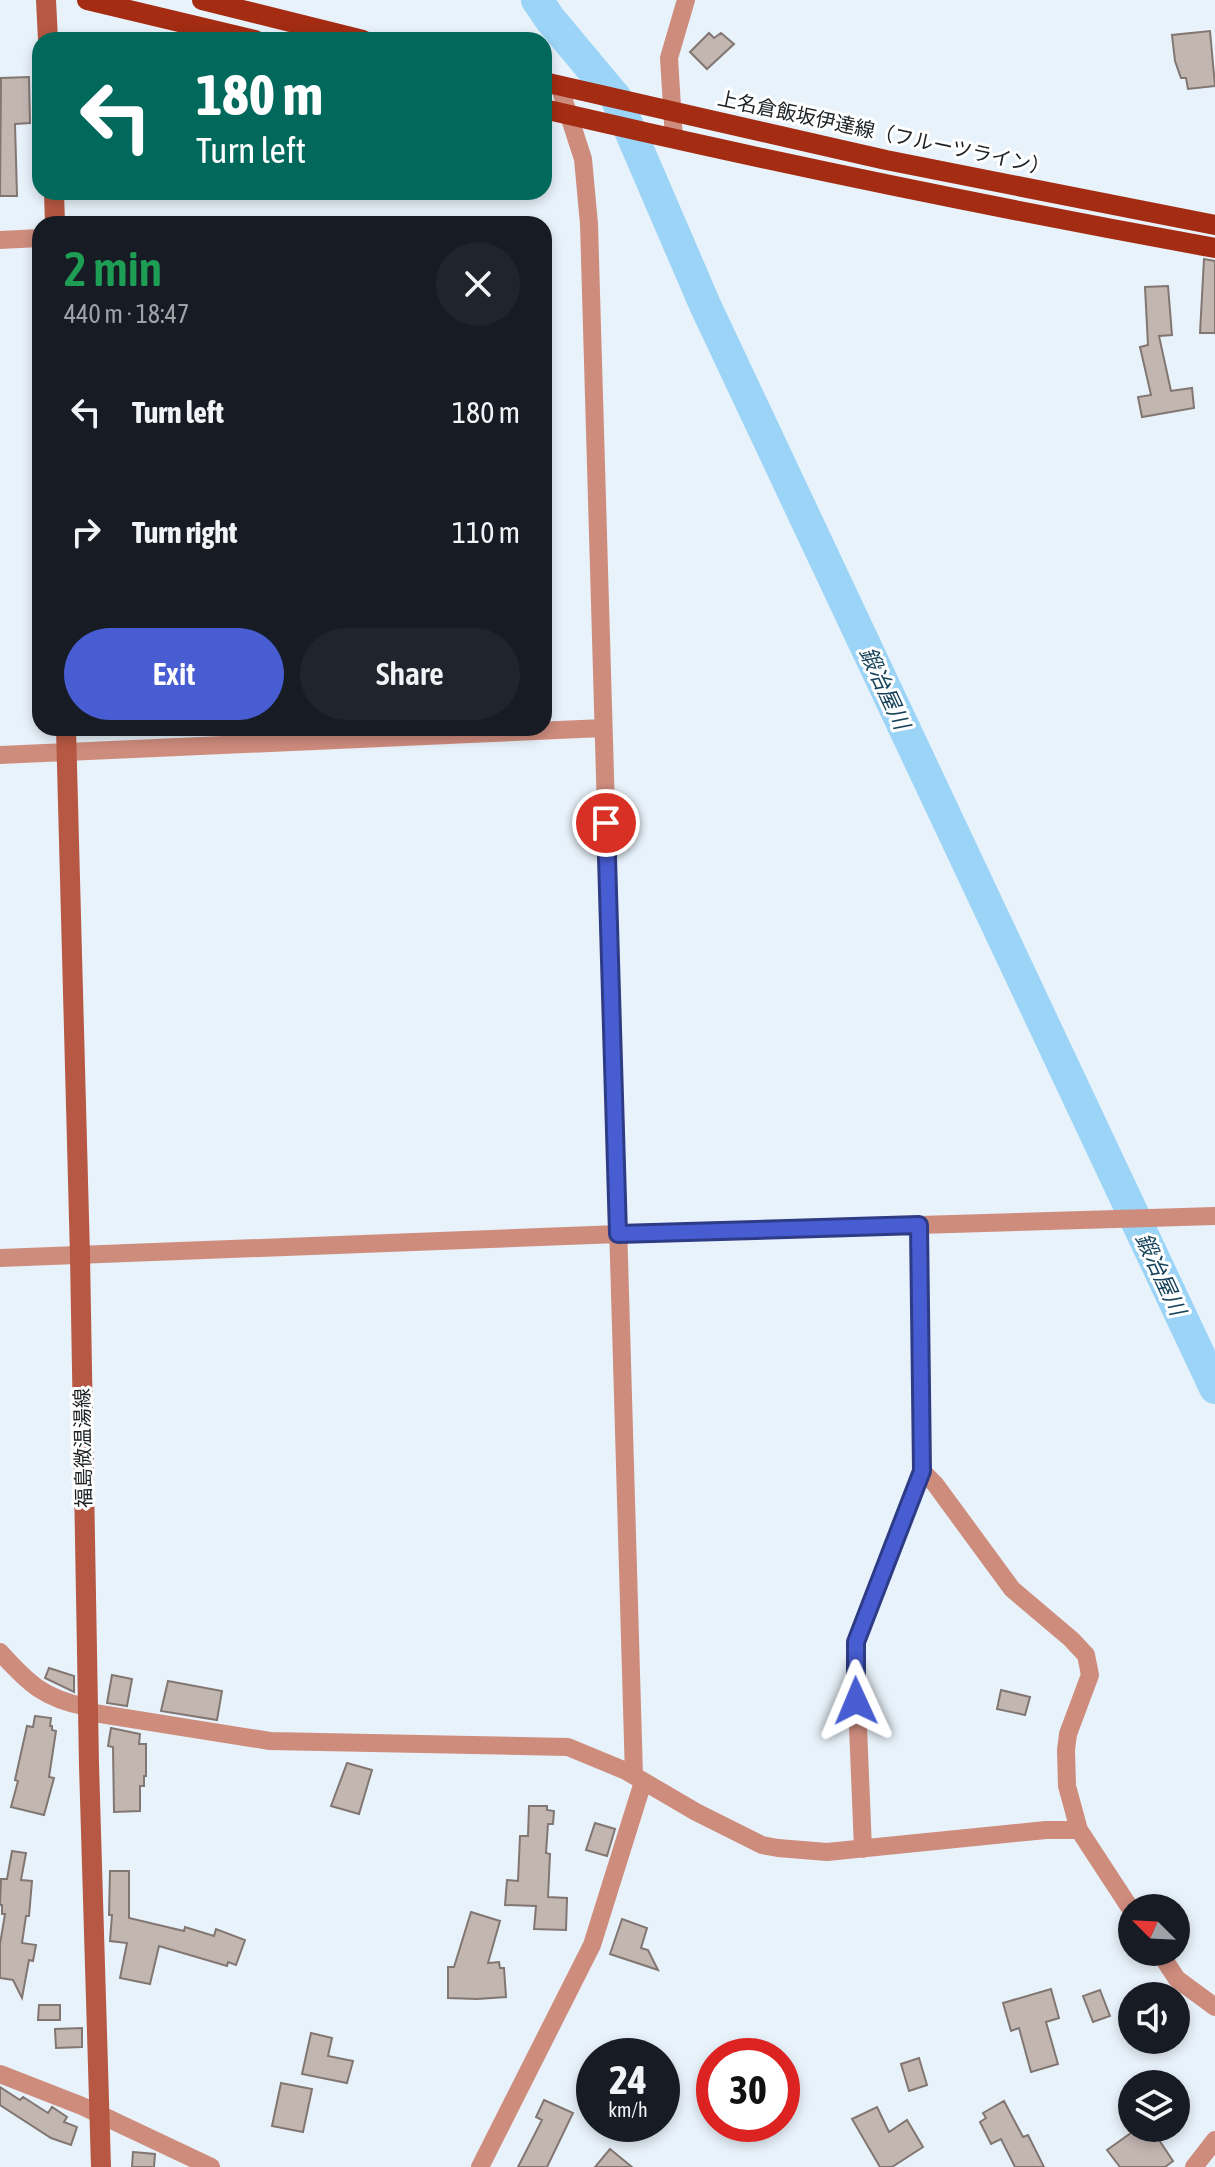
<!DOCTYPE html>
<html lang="en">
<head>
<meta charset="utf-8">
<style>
  :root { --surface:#171b24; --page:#20242c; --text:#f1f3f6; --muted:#9ea1a6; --accent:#475dd1 }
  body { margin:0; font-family:"Asap Condensed","Noto Sans JP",sans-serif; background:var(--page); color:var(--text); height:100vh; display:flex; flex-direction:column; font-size:30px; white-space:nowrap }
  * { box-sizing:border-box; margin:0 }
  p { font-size:26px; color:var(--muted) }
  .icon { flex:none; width:44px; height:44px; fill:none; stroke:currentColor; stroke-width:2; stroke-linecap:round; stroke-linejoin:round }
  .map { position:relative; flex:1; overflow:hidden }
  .side { position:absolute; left:32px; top:216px; width:520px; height:520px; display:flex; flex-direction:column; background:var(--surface); border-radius:24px; box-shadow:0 4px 12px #0003 }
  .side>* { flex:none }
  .banner { position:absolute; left:32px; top:32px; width:520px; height:168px; border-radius:24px; box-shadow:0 4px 12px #0003; background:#00695c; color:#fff; overflow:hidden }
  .needle { width:52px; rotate:294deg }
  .tools { position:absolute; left:1118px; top:1894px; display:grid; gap:16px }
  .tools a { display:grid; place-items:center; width:72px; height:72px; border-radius:50%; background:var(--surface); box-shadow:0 4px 12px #0003; font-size:40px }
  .speed { position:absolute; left:576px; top:2038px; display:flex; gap:16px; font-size:40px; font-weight:700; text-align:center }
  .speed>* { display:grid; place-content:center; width:104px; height:104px; border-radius:50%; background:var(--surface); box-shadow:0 4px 12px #0003; line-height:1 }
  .speed small { font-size:20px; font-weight:400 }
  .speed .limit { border:12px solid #d22; background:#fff; color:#111 }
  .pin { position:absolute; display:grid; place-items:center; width:68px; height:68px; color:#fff; margin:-34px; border:4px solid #fff; border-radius:50%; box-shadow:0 2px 8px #0007 }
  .me { position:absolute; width:88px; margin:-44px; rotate:359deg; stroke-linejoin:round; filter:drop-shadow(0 0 6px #0008) }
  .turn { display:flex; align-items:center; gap:28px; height:168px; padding:0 32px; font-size:36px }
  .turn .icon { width:104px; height:104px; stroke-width:2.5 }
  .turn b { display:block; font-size:56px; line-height:68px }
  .round { display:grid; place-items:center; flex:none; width:84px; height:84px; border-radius:42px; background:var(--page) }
  .summary { display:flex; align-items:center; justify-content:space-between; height:136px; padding:0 32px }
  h1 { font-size:48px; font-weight:600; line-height:60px; color:#1e9e55 }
  .action { display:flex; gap:16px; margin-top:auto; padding:16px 32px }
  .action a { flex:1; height:92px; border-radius:48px; background:var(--accent); color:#fff; font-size:32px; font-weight:600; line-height:92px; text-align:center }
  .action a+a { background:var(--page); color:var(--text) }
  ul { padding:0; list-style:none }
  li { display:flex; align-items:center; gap:24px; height:120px; padding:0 32px }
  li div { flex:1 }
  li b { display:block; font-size:30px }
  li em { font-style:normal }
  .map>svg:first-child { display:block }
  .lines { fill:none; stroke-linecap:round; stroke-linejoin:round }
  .river { stroke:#9bd4f7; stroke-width:32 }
  .building { fill:#c2b6b1; stroke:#827672; stroke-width:2 }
  .street { stroke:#ce8c7d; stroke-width:18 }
  .secondary { stroke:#b65843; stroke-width:20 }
  .primary { stroke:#a32c12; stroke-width:20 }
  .route-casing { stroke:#2e3c88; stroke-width:20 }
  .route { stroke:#475dd1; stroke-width:14 }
  .labels { text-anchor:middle; stroke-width:6; stroke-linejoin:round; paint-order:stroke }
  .street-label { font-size:20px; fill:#202326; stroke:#fff }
  .water-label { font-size:22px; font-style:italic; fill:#17435b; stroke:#fff }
</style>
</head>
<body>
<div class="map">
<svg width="1215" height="2167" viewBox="0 0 1215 2167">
  <rect width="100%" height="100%" fill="#e8f2fa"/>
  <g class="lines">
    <path class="river" d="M 537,0 L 550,19 L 616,98 L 705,305 L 1215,1388"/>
  </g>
  <path class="building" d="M 1210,31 L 1215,86 L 1188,89 L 1186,78 L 1181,78 L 1175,61 L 1172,35 Z
    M 709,33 L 714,38 L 721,33 L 734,44 L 707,69 L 690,52 Z
    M 29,77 L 30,123 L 15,124 L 17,196 L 0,196 L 1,78 Z
    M 1204,259 L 1215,261 L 1215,333 L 1200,333 Z
    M 1168,286 L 1172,335 L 1159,336 L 1171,391 L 1192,388 L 1194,408 L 1142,417 L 1138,397 L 1151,395 L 1140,347 L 1148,345 L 1145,287 Z
    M 49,1668 L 74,1676 L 74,1692 L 45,1678 Z
    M 112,1675 L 132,1679 L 127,1706 L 107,1703 Z
    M 168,1681 L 222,1691 L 217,1720 L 161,1711 Z
    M 1001,1690 L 1030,1697 L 1025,1715 L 997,1709 Z
    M 35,1716 L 51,1718 L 50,1726 L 52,1726 L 52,1730 L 56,1731 L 49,1777 L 54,1778 L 44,1815 L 11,1807 L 18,1781 L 15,1780 L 27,1726 L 33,1727 Z
    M 111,1728 L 140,1734 L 139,1744 L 146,1744 L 146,1776 L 144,1776 L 144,1786 L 140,1786 L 140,1811 L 114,1812 L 113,1747 L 108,1746 Z
    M 347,1763 L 372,1770 L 359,1814 L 331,1806 Z
    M 529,1806 L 547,1806 L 547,1810 L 554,1811 L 553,1824 L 548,1824 L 546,1853 L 550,1854 L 548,1897 L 567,1898 L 566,1930 L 534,1929 L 536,1906 L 505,1905 L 507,1880 L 518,1881 L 520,1836 L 528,1836 Z
    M 595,1823 L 615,1829 L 607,1856 L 586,1850 Z
    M 12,1851 L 26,1853 L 21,1880 L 32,1881 L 29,1916 L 26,1916 L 22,1943 L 36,1945 L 33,1961 L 29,1960 L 22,1998 L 13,1980 L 0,1978 L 0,1944 L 5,1914 L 2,1914 L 2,1905 L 0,1905 L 1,1879 L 7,1879 Z
    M 110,1871 L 129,1871 L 129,1918 L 184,1931 L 185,1927 L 214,1936 L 216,1929 L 245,1940 L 236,1965 L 228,1962 L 227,1966 L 159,1946 L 150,1984 L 120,1978 L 127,1943 L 110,1941 L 112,1915 L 109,1915 Z
    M 471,1912 L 500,1921 L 488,1963 L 499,1962 L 500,1968 L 504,1968 L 506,1997 L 477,1999 L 448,1998 L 448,1967 L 454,1967 Z
    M 622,1919 L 647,1928 L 641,1948 L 648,1950 L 658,1970 L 610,1954 Z
    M 1051,1989 L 1059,2018 L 1046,2022 L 1058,2064 L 1031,2072 L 1019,2028 L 1011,2031 L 1003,2003 Z
    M 1100,1990 L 1110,2016 L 1093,2022 L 1083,1996 Z
    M 39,2005 L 60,2005 L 60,2020 L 38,2020 Z
    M 82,2028 L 82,2047 L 56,2048 L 55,2029 Z
    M 311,2033 L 332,2038 L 328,2056 L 353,2061 L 347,2083 L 302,2074 Z
    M 919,2058 L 927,2085 L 909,2091 L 901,2064 Z
    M 281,2083 L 312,2089 L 303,2132 L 272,2126 Z
    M 0,2087 L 20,2100 L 23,2097 L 48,2113 L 52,2107 L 67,2117 L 64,2122 L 77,2127 L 71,2145 L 51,2138 L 0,2105 Z
    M 544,2100 L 573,2113 L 547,2167 L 518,2167 L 542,2120 L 536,2117 Z
    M 1004,2101 L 1023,2137 L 1028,2135 L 1044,2167 L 1015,2167 L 1001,2139 L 991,2144 L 980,2122 L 986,2118 L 983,2113 Z
    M 877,2107 L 889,2132 L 907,2120 L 923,2147 L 892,2167 L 880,2167 L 852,2119 Z
    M 1138,2128 L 1151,2128 L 1173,2161 L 1165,2167 L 1120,2167 L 1107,2150 Z
    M 610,2149 L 632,2167 L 595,2167 Z
    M 133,2152 L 155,2154 L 154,2167 L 132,2167 Z"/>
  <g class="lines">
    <path class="street" d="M 559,85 L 583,159 L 589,224 L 634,1776
      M 674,139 L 669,58 L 686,0
      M 0,240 L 40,238
      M 0,755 L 603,728
      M 0,1258 L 618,1234 L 1215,1216
      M 922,1471 L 935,1484 L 1012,1589 L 1071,1639 L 1086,1655 L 1090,1675 L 1068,1734 L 1066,1750 L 1067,1786 L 1079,1830 L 1132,1911
      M 0,1652 C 28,1683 44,1699 87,1707
      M 88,1712 L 270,1741 L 568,1747 L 626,1771 L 696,1812 L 762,1845 L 778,1848 L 827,1852 L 1046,1830 L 1079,1830
      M 863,1849 L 855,1653 L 858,1635 L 922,1471 L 919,1225
      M 1159,1952 L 1177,1979 L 1215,2007
      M 0,2074 L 82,2106 L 211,2167
      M 480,2167 L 592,1945 L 643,1782
      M 1194,2167 L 1215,2140"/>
    <path class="secondary" d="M 46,0 L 48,40
      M 54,192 L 55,224
      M 66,728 L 80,1256 L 89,1765 L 101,2167"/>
    <path class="primary" d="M 87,0 L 255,40
      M 202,0 L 363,40
      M 544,82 L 886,160 L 1215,225
      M 544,109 C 766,161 990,207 1215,248"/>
  </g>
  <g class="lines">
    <defs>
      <path id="route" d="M 606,823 L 618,1234 L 919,1225 L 922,1471 L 856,1642 L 856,1701"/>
    </defs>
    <use href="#route" class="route-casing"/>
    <use href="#route" class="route"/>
  </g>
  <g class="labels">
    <g class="street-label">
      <text transform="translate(884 133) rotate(12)" y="7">上名倉飯坂伊達線（フルーツライン）</text>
      <text transform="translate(83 1448) rotate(-91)" y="7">福島微温湯線</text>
    </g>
    <g class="water-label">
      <text transform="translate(885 688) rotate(65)" y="8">鍛冶屋川</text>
      <text transform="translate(1161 1274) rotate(65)" y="8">鍛冶屋川</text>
    </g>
  </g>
</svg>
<div class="tools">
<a><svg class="needle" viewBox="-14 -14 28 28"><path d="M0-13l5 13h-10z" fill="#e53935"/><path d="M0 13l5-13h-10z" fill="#9ea1a6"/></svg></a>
<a><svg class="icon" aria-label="sound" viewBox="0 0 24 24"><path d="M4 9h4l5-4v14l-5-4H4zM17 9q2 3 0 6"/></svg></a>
<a><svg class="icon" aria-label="layers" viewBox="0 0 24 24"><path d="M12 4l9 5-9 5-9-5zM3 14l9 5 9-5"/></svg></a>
</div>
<div class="speed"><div>24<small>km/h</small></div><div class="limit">30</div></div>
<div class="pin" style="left:606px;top:823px;background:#d93025"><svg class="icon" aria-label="arrive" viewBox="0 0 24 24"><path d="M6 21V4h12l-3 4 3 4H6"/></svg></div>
<svg class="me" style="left:856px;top:1701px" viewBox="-20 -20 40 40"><path d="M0-17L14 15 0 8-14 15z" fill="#475dd1" stroke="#fff" stroke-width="4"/></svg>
<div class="banner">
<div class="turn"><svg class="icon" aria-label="left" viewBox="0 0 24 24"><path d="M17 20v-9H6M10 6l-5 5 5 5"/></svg><div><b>180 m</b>Turn left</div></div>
</div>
<section class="side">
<div class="summary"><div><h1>2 min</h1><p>440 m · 18:47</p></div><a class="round"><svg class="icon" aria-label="close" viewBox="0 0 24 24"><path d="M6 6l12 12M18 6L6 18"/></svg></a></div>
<ul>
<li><svg class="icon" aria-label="left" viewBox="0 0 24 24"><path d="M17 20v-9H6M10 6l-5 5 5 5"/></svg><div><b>Turn left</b></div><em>180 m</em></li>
<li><svg class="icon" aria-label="right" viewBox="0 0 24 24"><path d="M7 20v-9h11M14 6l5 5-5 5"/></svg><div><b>Turn right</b></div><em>110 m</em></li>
</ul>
<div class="action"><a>Exit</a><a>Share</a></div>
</section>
</div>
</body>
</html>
